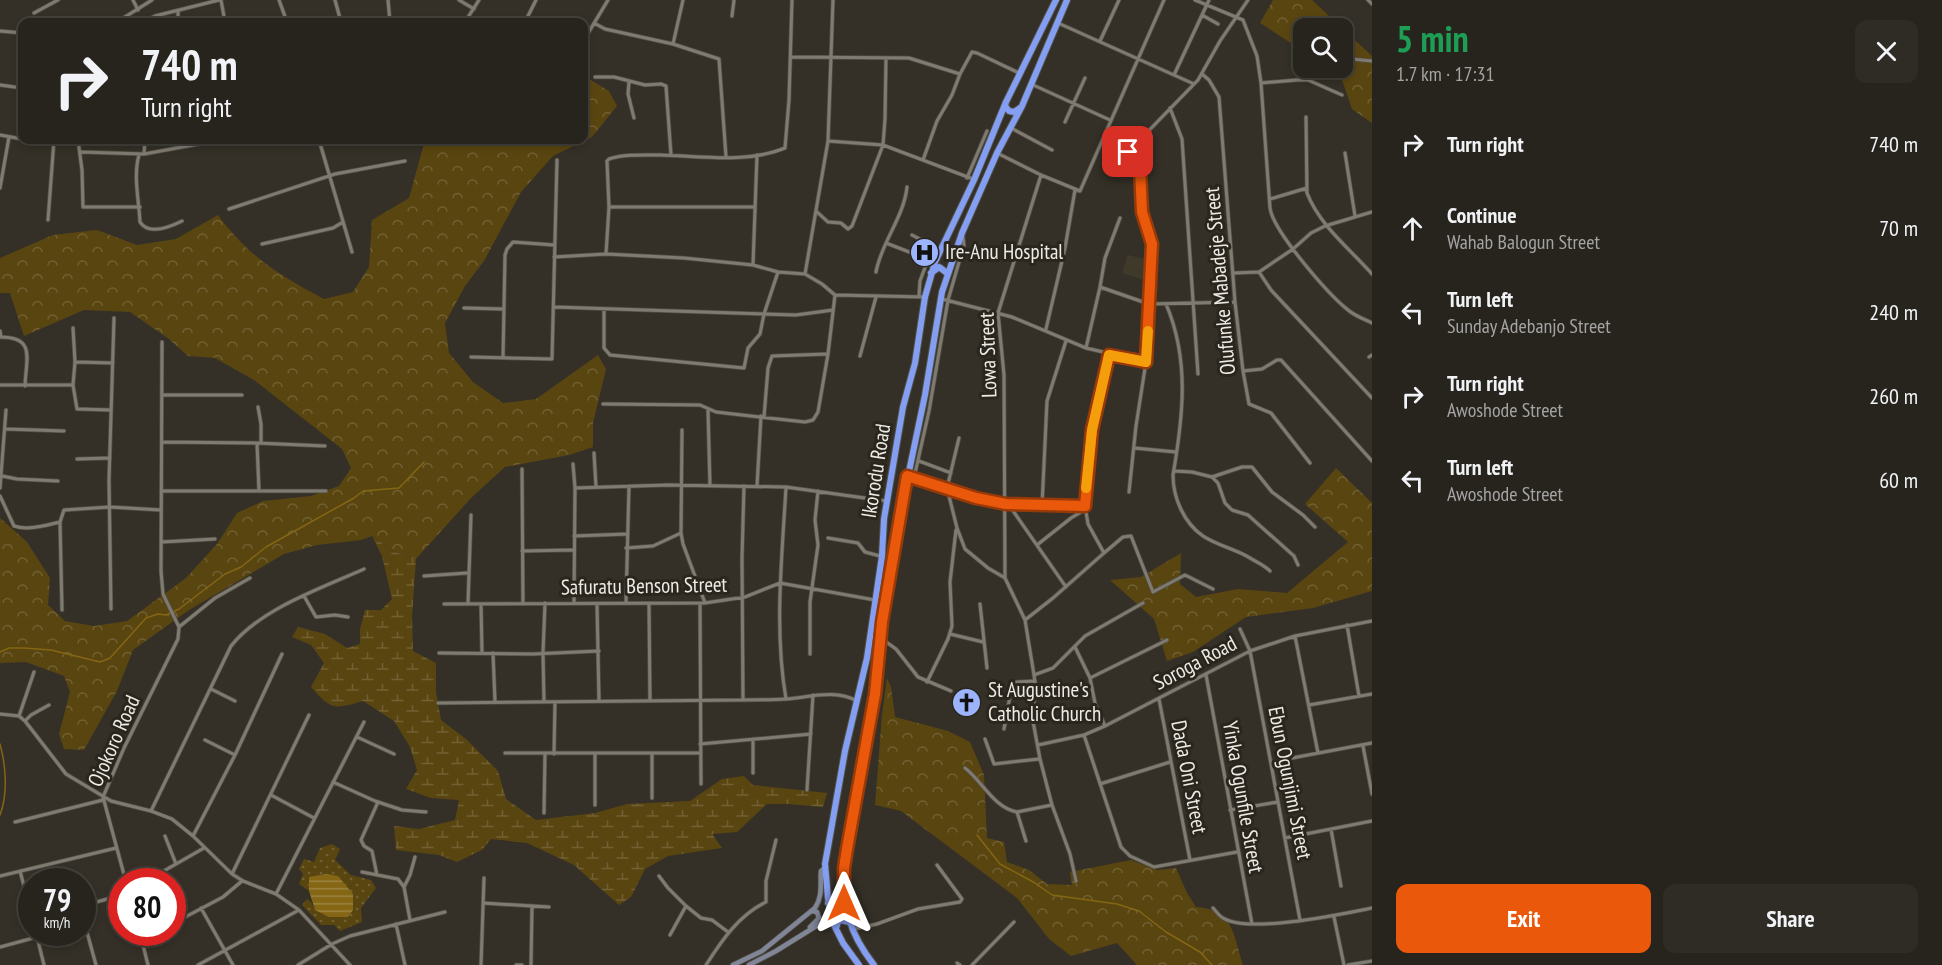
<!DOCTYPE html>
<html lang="en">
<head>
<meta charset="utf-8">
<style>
  :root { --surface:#27241d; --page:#2f2c26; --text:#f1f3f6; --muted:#a4a4a4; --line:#43413b; --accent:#ea580c }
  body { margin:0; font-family:"PT Sans Narrow",sans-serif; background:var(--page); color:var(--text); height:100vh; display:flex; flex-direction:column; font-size:22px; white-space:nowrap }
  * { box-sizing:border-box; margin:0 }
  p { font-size:20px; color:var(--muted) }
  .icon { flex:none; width:33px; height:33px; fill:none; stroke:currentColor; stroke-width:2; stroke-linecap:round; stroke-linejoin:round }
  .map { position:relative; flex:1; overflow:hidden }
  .drawer { display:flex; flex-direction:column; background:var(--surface); width:570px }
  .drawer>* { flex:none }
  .guide { position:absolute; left:18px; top:18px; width:570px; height:126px; border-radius:12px; box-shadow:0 3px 9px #0003,0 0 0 2px var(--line); background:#27241d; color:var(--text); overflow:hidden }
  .tools { position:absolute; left:1293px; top:18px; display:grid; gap:12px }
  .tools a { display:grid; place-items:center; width:60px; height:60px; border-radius:12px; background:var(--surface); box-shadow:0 3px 9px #0003,0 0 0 2px var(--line); font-size:30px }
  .speed { position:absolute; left:18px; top:868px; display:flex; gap:12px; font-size:30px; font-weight:700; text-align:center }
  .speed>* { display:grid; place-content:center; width:78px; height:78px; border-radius:50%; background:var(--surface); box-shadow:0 3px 9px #0003,0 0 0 2px var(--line); line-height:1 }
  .speed small { font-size:15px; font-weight:400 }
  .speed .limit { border:9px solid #d22; background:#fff; color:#111 }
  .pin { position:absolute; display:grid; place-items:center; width:51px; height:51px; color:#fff; margin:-26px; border-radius:12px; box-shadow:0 3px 9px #0006 }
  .me { position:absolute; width:66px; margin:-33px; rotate:0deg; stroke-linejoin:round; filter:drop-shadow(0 0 4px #0008) }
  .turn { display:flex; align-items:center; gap:21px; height:126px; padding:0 24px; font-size:27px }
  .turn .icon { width:78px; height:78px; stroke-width:2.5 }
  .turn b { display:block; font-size:42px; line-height:51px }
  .round { display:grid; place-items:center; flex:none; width:63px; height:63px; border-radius:12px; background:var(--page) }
  .overview { display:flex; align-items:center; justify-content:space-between; height:102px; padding:0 24px }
  h1 { font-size:36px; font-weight:800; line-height:45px; color:#1e9e55 }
  .cta { display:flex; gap:12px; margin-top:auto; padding:12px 24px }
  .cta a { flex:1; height:69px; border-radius:12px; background:var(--accent); color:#fff; font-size:24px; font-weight:800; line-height:69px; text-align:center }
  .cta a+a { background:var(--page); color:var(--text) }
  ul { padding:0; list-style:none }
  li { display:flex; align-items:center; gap:18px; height:84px; padding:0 24px }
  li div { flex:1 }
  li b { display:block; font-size:22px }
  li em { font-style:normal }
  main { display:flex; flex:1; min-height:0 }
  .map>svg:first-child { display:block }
  .built { fill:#3f392a }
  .grass { fill:url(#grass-dots) }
  .forest { fill:url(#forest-crowns) }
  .wetland { fill:url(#wetland-marsh) }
  .water { fill:url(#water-rules) }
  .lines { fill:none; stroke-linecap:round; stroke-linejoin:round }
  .stream { stroke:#846614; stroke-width:1.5 }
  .street-casing { stroke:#524f47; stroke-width:4.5 }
  .secondary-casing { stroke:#524f47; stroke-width:6 }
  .highway-casing { stroke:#524f47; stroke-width:8 }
  .street { stroke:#7f7b71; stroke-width:3 }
  .secondary { stroke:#808697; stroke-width:4.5 }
  .highway { stroke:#849ef1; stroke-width:6 }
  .route-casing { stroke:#983908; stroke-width:15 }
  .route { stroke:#ea580c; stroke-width:10 }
  .slow { stroke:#f59e0b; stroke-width:10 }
  .labels { text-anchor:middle; stroke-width:6; stroke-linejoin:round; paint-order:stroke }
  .poi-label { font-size:21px; fill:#edebe5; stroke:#2a261e; text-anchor:start }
  .street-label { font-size:21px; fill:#edebe5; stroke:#2a261e }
</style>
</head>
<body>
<main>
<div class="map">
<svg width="1372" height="965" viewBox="0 0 1372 965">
  <defs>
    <pattern id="grass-dots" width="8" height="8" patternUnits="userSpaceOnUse" patternTransform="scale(1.5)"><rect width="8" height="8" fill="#594510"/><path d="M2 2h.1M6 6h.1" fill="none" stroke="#716033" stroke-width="1.8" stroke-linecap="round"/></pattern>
    <pattern id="forest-crowns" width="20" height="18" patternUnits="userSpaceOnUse" patternTransform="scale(1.5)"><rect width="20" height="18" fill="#594510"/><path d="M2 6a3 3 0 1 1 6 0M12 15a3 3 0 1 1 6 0" fill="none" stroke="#716033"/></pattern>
    <pattern id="wetland-marsh" width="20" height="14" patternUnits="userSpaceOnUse" patternTransform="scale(1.5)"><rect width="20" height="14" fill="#594510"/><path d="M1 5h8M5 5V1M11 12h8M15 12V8" fill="none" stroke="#716033"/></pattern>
    <pattern id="water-rules" width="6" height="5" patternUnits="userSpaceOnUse" patternTransform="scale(1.5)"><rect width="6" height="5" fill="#846614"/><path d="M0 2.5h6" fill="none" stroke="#9c8341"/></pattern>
  </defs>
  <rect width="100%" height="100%" fill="#343027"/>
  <path class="built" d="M 1128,255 L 1148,260 L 1147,281 L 1122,273 Z"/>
  <path class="grass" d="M 332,844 L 340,849 L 335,860 L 351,875 L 371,880 L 376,888 L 361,908 L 362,922 L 340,931 L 334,925 L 321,925 L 302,905 L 307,899 L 311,902 L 315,910 L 309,877 L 309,891 L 299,884 L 303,874 L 299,869 L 304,859 L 314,862 L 320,848 Z"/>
  <path class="forest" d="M 1273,0 L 1312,0 L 1372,56 L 1372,123 L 1352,109 L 1340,74 L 1329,68 L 1342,68 L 1342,28 L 1304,28 L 1303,51 L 1260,23 Z
    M 584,76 L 609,91 L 617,106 L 592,137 L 553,156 L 521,192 L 484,261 L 465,286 L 445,323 L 449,353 L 473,382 L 503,403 L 536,399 L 598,355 L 606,369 L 593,423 L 593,447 L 569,455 L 505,467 L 471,498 L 416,559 L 395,552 L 372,536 L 361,540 L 317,545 L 284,554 L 189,610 L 133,650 L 117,691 L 84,750 L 64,749 L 59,734 L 70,692 L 64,676 L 26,662 L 0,663 L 0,518 L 27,542 L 50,578 L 48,605 L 65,621 L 94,626 L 127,621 L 186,578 L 217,544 L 237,513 L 263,501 L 311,496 L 339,486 L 351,468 L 342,449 L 254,380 L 215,358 L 188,356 L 169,339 L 130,312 L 84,310 L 24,336 L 10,293 L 0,293 L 0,258 L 53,235 L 97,230 L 137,245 L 176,239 L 218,215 C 249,257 279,275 324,299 L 353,292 L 369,267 L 372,220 L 409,198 L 425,140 L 584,140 Z
    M 1336,468 L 1372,503 L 1372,591 L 1313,608 L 1246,617 L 1193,652 L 1167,661 L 1154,619 L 1110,580 L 1141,577 L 1181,553 L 1180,584 L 1196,597 L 1238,589 L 1287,593 L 1348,542 L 1305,504 Z
    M 887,678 L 891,687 L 895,717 L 948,731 L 970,742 L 984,775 L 987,838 L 1004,842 L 1007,862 L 1029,870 L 1047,884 L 1072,885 L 1070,872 L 1131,860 L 1157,870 L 1176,868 L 1187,893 L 1196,907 C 1234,910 1233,934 1243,965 L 1137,965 L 1117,943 L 1071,956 L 1049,939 L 1017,898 L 901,811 L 875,805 L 882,715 Z"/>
  <path class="wetland" d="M 372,536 L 395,552 L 416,559 L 412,617 L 413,651 L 436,663 L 436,692 L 441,720 L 466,739 L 498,771 L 506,799 L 536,820 L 595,813 L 627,804 L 690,801 L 722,779 L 744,776 L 753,785 L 827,793 L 823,807 L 788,804 L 767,804 L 737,832 L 712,834 L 722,848 L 668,856 L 645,869 L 631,897 L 619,905 L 574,865 L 527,843 L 491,839 L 482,850 L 457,862 L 439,855 L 396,850 L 394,826 L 419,829 L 455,820 L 459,800 L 431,798 L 406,789 L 417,770 L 410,747 L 394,721 L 363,701 C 334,709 332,711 311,687 L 324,663 L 311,645 L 292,637 L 298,627 L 325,634 L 347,648 L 360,644 L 360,629 L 365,610 L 381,610 L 392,599 L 382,556 Z"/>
  <path class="water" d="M 326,874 L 338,876 L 353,894 L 353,910 L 348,917 L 329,917 L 315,910 L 309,891 L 309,877 Z"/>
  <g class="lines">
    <path class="stream" d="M 0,652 L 9,648 L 24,648 L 51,650 L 100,662 L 110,658 L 146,618 L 158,614 L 166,615 L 179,609 L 225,574 L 241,567 L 266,547 L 354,498 L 363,491 L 399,488 L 424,462
      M 0,744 C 6,766 8,794 0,815
      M 977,835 L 1000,864 L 1035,883 L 1052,895 L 1117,904 L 1139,911 L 1166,932 L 1200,952 L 1212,965"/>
    <defs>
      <path id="street" d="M 133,0 L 138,10
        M 221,0 L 225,22
        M 279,0 L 287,22
        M 335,0 L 341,22
        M 388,0 L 390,22
        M 459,0 L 474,9
        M 1195,0 L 1243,20 L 1257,56 L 1261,83 L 1270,208 C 1273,231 1328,294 1348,310 C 1355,316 1364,319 1372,323
        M 1368,0 L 1372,4
        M 34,13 L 58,0
        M 1202,15 L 1218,24
        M 732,16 L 734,0
        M 526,20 L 536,0
        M 117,22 L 152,0
        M 149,22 L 151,18 L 155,16 L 219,0
        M 178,22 L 178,10
        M 465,22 L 479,0
        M 594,23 L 605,29 L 673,44 L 719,59 L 726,157
        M 1058,23 L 1194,84
        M 1338,25 C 1349,32 1350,38 1345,50 L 1352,59 L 1372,61
        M 0,31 L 22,33
        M 584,40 L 608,0
        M 1100,41 L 1119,0
        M 673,44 L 683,0
        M 791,57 L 909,58 L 960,74
        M 1202,74 L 1209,80 L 1219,97 L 1235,302 L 1243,371 L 1249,404 L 1271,413 L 1310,463
        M 1174,75 L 1209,0
        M 595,77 L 614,77 L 645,85 L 661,84 L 666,86 L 671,155
        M 629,82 L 628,94 L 634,118
        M 1261,83 L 1297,80 L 1308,80 L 1342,95
        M 1031,84 L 1110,120
        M 0,85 L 22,88
        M 1170,108 L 1182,139 L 1198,374
        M 1306,117 L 1307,193 C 1320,226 1349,248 1372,274
        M 1065,122 L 1085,78
        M 1011,128 L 1052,150
        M 0,135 L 22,139
        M 25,140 L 53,144
        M 78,140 L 82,170 L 83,207 L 140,207
        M 319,140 L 352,252
        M 828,141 L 883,145 L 973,179
        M 81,152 L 144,154 L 221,140
        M 997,153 L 1041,175 L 1080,191 L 1164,0
        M 1345,153 L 1355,216
        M 144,154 L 145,140
        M 139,155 C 133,175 139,201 140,222 C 149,236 170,227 182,221
        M 923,160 L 937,121 L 952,95 L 960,74 L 972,52 L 977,53 L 1019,73
        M 967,178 L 987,131
        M 0,188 L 9,137
        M 1270,199 L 1307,188
        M 609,207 L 754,207
        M 229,209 L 335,174 L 405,161
        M 816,211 L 828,222 L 841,223 L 848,229 L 852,226 L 883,145 L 885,119 L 886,58
        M 48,220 L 54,140
        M 912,235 L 933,246 L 920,281 L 919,296
        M 886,243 L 935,262
        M 262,244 L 333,228 L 343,222
        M 606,254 L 609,207 L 607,161 L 609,159 C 625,154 643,155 660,155 C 700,156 747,164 785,148 L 789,100 L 792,0
        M 554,257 L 606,254 L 684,258 L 753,265 L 778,272 L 805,274 L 822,284 L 835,295 L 925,297
        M 753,265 L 757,155
        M 876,272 C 881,243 904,217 907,187
        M 1259,272 L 1271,290 L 1372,398
        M 1234,273 L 1259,272 L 1293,249 L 1311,233 L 1325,226 L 1372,212
        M 805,274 L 828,141 L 833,0
        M 1100,287 L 1149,304 L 1235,302
        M 942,299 L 1012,317 L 1086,348 L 1146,362
        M 1166,304 C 1190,360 1183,417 1173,475 C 1173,498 1184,523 1203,536 C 1218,546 1236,549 1250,558 C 1258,563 1264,565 1270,571
        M 554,307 L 796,315 L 833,310
        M 464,308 L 503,309
        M 604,309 L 604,348 L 610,355 L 744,368 L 748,348 L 760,334 L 764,314 L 778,272
        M 73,328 L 75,362 L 73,385 L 77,409 L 111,410
        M 1046,329 L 1065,248 L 1075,190
        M 0,331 L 1,337
        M 0,337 C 36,337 26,358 25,386
        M 1086,348 L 1100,287 L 1105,258 L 1120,218
        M 860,356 L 876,297
        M 471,357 L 552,359 L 557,160
        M 1369,357 L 1372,355
        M 503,358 L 505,255 L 507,249 L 513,242 L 554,245
        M 75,362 L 113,363
        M 1243,371 L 1262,369 L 1277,360 L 1281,360 L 1372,461
        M 0,385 L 73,385
        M 162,395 L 242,395
        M 603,404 L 700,405 L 716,412 L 805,422 L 813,420 L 818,412 L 828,354 L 835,295
        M 258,407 L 261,424 L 261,443
        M 708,410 L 710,486
        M 764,417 L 768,368 L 772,356 L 828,354
        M 6,429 L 64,431
        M 682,430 L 681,533 L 683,544 L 705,603
        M 959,438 L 947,488 L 957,528 L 965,549 L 988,568 L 1005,578 L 1025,620 L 1034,675 L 1036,689 L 1032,716 L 1040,759 L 1052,805 L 1070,854 L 1076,881
        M 162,442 L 257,443 L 259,491
        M 257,443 L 325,446
        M 1134,448 L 1176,452
        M 594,453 L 596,487
        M 77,459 L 110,458
        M 919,461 L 951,473
        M 573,464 L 575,488 L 574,603
        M 522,469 L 523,604
        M 1174,471 L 1192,472 L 1212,477 L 1218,483 L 1225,503 L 1232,510 L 1248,515 L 1294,556 L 1298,565
        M 2,476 L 17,479 L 58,481
        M 1212,477 L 1242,467 L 1252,467 L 1272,492 L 1303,515 L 1315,527
        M 914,478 L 929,411 L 948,300 L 964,245 L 963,237
        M 914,478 L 976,498 L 1006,504 L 1085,506
        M 757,486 L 761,416
        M 0,488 L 6,410
        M 575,488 L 668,485 L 786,487 L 886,501
        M 161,491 L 326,491
        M 1129,492 L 1136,426 L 1146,362 L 1152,263 L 1150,234 L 1142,212 L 1140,169 L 1128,152 L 1198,80 L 1220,41 L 1248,0
        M 0,496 L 14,526 C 28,531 46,525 60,522
        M 1009,505 L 1066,587
        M 1042,506 L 1047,401 L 1066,341
        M 574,536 L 628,534
        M 828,538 L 858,543 L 865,552 L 880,556
        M 161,542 L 215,539
        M 1037,545 L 1071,518 L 1086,509
        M 626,548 L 653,546 L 681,533
        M 522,551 L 573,550
        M 1104,553 L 1123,537 L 1131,536 L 1153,592 L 1185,575 L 1213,589
        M 424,576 L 467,573
        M 1005,578 L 1004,375 L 998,313 L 1041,175
        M 304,596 L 316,617 L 335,615 L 348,617
        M 626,603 L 629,486
        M 444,604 L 705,603 L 745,597 L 780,583 L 875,600
        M 468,604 L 471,515
        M 481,604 L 482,653
        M 597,604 L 599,701
        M 649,604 L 650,701
        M 700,604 L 701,784
        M 980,604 L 987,668
        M 111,609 L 109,480 L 114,318
        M 62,610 L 60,522 L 64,510 L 110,507 L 161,510
        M 1025,620 L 1053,598 L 1104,553 L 1088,524 L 1085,506 L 1092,430 L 1109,355
        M 1347,625 L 1359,696
        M 179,627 L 215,598 L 250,578
        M 1240,629 L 1250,651 L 1300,920
        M 950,634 L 983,642
        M 1295,636 L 1318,753
        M 882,639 L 896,649 L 918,677 L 951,691
        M 1075,647 L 1090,678 L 1095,703 L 1105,726
        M 439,653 L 533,654 L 599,651
        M 493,653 L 495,702
        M 810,654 L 810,602 L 818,545 L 815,520 L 818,491
        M 1034,675 L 1053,668 L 1085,636 L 1143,603
        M 1206,675 L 1252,924
        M 1090,678 L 1167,640
        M 927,682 L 948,639 L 952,626 L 950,582 L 956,530
        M 211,689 L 235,701
        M 786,699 C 774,629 782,558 786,487
        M 1159,699 L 1190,860
        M 743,700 L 742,558 L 744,486
        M 544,702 L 543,653 L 545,603
        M 438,703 L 743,700 C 758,700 772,700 787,699 C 811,697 835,689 857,701
        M 1309,705 L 1372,694
        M 0,714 L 19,716 L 25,721 L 66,774 L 111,801 L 151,811 L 172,819 L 193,836 L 232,874 L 243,881 L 276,894 L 299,910 L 350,965
        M 19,716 L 34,672
        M 25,721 L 31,715 L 49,705
        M 1004,729 L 1012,685 L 1017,682 L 1035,681
        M 1084,735 L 1121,847 L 1130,856 L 1154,867 L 1237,852
        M 357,737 L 394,754
        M 985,739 L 994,764 L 1039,759
        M 205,740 L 235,755
        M 700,744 L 811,734
        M 1038,745 L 1084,735 L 1105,726 L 1250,651 L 1295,636 L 1372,621
        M 1363,746 L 1372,794
        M 505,753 L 700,753
        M 554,754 L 555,702
        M 1271,762 L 1372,743
        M 965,768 C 982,781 994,808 1017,812 L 1026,841
        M 753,773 L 753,739
        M 333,782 L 375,801 L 402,810 L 426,812
        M 1100,784 L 1170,762
        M 807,790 L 813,695
        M 271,795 L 314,818
        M 652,798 L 652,753
        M 595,805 L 595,754
        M 1230,810 L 1278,802
        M 151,811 L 231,646 C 260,609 322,588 364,569
        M 1017,812 L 1052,805
        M 544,813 L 545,753
        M 15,822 L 103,800
        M 1331,829 L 1341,886
        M 165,836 L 176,864
        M 193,836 L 235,755 L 282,654
        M 1285,838 L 1372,821
        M 20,871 L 32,916
        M 362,872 L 398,879 L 404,887 L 410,920
        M 152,874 L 162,872 L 204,848
        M 232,874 L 309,715
        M 377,875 L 372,851 L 364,846 L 361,840 L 378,802
        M 0,876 L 116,848
        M 659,876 L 668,888 L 686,906 L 701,918 L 712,920 L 728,932
        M 126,882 L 103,797 L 124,748 L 178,639 L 179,627 L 163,594 L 161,571 L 162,342
        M 404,887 L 410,875 L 415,857
        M 276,894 L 364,722
        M 483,903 L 549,907
        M 82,906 L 122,895
        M 201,908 L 233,965
        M 1213,908 C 1216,911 1219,916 1223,918 C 1248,934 1342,914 1372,908
        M 82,914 L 96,965
        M 1334,917 L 1344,965
        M 172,924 L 223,897 L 242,881
        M 396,924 L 405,965
        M 854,929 L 877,924 L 918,909 L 960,902 L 962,899 L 937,865
        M 36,933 L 44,965
        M 140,933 L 148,965
        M 670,935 L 686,906
        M 142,940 L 155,933
        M 0,947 L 37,937
        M 957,963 L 960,965
        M 198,965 L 299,910
        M 298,965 L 332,944 L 350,936 L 445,912
        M 481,965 L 484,878
        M 516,965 L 522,965
        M 531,965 L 532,907
        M 706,965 C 722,940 739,915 766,902 L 766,881 L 776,840
        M 972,965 L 1014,922
        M 1348,965 L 1372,961"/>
      <path id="secondary" d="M 810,927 L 819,918 L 817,912 L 812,911
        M 733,965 L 762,951 L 815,908 C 823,896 820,884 821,871 L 826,867
        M 749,965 L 776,951 L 826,920 L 832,921"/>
      <path id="highway" d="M 1006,102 L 1005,106 L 1009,111 L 1014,112 L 1020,108
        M 931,273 L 939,267 L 947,273
        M 828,903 L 838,907 L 844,903
        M 836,928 L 838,922 L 841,920 L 849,922
        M 859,965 L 843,943 L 832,921 L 828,898 L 825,864 L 845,751 L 867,658 L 882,556 L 884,519 L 903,407 L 915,363 L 925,297 L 935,262 L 974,180 L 1006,102 L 1056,0
        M 874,965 C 849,933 843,908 844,868 L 875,694 L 882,622 L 902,505 L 925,395 L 942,292 L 962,233 L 997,153 L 1022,106 L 1067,0"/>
    </defs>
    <use href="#street" class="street-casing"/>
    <use href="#secondary" class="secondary-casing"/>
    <use href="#highway" class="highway-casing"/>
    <use href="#street" class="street"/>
    <use href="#secondary" class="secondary"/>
    <use href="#highway" class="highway"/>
  </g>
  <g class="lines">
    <defs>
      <path id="route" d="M 844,903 L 844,868 L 847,849 L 875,694 L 882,622 L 907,476 L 976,498 L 1006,504 L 1085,506 L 1092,430 L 1109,355 L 1146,362 L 1152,244 L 1142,212 L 1140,169 L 1128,152"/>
    </defs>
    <use href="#route" class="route-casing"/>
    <use href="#route" class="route"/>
    <path class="slow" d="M 1086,488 L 1092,430 L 1109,355 L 1146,362 L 1148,331"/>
  </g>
  <defs>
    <symbol id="hospital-disc" viewBox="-11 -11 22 22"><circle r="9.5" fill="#9cb4fd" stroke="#2a261e"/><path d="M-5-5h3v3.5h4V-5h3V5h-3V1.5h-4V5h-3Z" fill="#111"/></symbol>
    <symbol id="church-disc" viewBox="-11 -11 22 22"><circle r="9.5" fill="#9cb4fd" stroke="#2a261e"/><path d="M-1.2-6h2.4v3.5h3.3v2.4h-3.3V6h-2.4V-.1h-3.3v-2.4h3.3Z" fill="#111"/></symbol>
  </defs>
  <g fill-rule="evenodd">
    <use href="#hospital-disc" x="908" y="236" width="33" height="33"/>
    <use href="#church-disc" x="950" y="686" width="33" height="33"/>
  </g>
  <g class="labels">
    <g class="poi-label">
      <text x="945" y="259">Ire-Anu Hospital</text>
      <text x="988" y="697">St Augustine's<tspan x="988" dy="24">Catholic Church</tspan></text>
    </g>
    <g class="street-label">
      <text transform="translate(1220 281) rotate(-95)" y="7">Olufunke Mabadeje Street</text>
      <text transform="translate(988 355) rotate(-92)" y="7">Lowa Street</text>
      <text transform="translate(876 471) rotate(-81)" y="7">Ikorodu Road</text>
      <text transform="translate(644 586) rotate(-1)" y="7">Safuratu Benson Street</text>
      <text transform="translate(1195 663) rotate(-28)" y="7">Soroga Road</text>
      <text transform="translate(114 741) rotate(-66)" y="7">Ojokoro Road</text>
      <text transform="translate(1189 777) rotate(79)" y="7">Dada Oni Street</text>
      <text transform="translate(1290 783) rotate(79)" y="7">Ebun Ogunjimi Street</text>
      <text transform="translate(1243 797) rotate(80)" y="7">Yinka Ogunfile Street</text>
    </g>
  </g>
</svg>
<div class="tools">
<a><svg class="icon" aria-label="search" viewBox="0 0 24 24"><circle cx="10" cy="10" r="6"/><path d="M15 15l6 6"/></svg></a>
</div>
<div class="speed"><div>79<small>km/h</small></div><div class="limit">80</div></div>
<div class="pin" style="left:1128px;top:152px;background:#d93025"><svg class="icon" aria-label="arrive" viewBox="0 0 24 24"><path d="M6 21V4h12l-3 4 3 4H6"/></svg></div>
<svg class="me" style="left:844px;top:903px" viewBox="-20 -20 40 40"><path d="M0-17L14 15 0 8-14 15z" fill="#ea580c" stroke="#fff" stroke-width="4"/></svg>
<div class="guide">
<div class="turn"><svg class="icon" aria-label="right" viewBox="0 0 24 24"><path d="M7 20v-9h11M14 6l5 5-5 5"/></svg><div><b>740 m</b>Turn right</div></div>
</div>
</div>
<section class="drawer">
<div class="overview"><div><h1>5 min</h1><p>1.7 km · 17:31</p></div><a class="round"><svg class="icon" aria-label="close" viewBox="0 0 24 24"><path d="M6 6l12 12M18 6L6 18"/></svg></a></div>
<ul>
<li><svg class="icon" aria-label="right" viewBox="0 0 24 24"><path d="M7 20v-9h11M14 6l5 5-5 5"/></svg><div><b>Turn right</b></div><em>740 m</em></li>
<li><svg class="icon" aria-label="ahead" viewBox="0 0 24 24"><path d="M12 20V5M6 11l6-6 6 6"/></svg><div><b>Continue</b><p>Wahab Balogun Street</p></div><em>70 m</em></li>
<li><svg class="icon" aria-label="left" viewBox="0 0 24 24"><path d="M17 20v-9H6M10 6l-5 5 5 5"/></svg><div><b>Turn left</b><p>Sunday Adebanjo Street</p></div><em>240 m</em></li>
<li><svg class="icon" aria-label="right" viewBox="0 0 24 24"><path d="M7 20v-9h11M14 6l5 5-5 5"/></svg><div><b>Turn right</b><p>Awoshode Street</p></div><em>260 m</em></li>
<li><svg class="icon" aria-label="left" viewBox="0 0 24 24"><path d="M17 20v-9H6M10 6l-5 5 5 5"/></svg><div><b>Turn left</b><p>Awoshode Street</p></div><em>60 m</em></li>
</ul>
<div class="cta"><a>Exit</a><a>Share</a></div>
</section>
</main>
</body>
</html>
